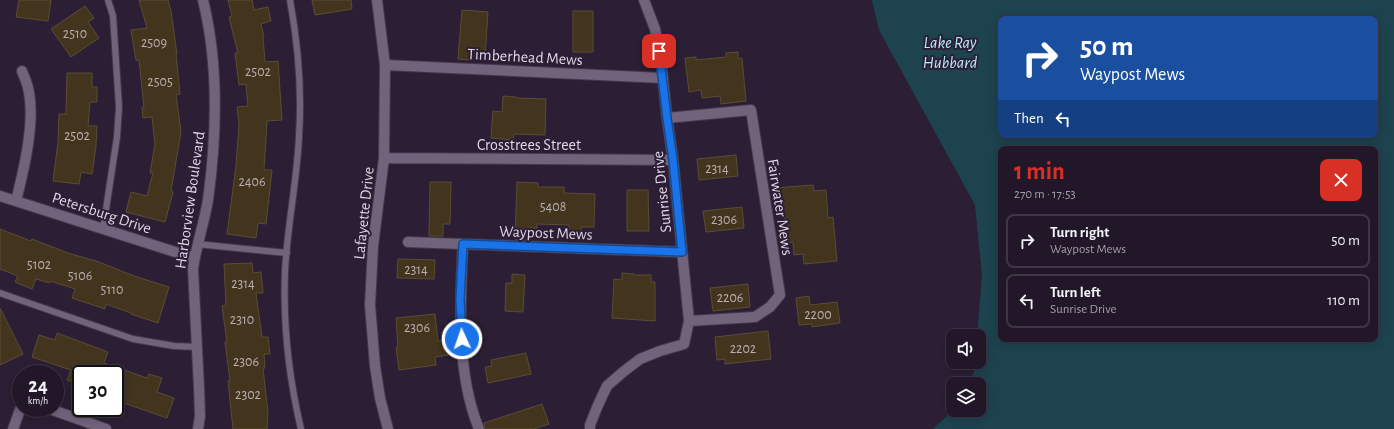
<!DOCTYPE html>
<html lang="en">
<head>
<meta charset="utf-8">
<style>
  :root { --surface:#211728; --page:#292030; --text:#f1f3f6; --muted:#a29fa8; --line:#3e3645; --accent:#d93025 }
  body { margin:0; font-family:"Alegreya Sans",sans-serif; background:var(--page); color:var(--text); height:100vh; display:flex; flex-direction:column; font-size:15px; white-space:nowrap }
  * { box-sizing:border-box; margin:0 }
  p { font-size:13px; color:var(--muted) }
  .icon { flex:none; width:22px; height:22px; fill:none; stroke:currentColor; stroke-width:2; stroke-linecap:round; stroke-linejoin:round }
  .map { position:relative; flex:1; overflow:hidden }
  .panel { position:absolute; left:998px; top:146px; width:380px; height:196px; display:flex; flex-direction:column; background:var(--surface); border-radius:8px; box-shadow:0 2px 10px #0003,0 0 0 1px var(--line) }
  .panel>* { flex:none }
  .hud { position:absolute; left:998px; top:16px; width:380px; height:122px; border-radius:8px; box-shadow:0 2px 10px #0003,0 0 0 1px var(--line); background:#1a4fa0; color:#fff; overflow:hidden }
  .tools { position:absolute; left:946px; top:329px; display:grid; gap:8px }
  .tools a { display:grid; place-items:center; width:40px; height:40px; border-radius:8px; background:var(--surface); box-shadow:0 2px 10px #0003,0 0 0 1px var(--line); font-size:20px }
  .speed { position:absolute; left:12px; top:365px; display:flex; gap:8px; font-size:20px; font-weight:700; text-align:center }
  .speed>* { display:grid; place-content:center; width:52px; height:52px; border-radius:50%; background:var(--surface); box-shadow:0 2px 10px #0003,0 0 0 1px var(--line); line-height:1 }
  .speed small { font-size:10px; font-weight:400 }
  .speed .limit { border:2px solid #111; border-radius:6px; background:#fff; color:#111 }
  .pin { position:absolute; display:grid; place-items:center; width:34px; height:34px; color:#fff; margin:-17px; border-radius:8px; box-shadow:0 2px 6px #0006 }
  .me { position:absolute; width:44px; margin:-22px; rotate:357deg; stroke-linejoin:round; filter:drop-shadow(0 0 3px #0008) }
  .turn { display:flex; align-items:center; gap:14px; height:84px; padding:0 16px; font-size:18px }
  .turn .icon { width:52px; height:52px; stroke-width:2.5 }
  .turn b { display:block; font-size:28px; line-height:34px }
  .then { display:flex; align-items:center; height:38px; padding:0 16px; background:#0003; gap:8px; font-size:15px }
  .round { display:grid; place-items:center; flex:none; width:42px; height:42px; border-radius:8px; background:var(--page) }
  .summary { display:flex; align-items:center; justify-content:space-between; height:68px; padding:0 16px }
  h1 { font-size:24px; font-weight:700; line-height:30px; color:var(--accent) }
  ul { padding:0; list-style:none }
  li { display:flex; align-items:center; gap:12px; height:54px; margin:0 8px 6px; padding:0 8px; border:2px solid var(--line); border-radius:8px }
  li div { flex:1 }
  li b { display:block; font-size:15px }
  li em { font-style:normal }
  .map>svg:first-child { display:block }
  .water { fill:#1d434f; fill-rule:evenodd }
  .building { fill:#43351d; stroke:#5b4c33 }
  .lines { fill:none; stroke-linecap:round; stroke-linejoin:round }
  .lane-casing { stroke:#453a4c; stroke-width:8 }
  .street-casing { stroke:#453a4c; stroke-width:12 }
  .lane { stroke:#72637c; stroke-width:6 }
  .street { stroke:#72637c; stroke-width:10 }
  .route-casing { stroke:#114b97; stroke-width:10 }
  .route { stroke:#1a73e8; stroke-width:7 }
  .labels { text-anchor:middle; stroke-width:4; stroke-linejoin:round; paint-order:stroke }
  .number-label { font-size:14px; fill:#b8aeb3 }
  .street-label { font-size:16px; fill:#dfd7e5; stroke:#2c1f35 }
  .water-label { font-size:17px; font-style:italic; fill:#b5e9fc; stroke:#2c1f35 }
</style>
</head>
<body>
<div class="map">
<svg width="1394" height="429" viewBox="0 0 1394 429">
  <rect width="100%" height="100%" fill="#2c1f35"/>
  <path class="water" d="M 872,0 L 1394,0 L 1394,429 L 933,429 L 953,410 L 979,410 L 979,384 L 968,384 L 974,372 L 975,362 L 979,362 L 979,336 L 977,336 L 982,276 L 975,205 L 879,30 ZM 1001,19 L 1375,19 L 1375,135 L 1001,135 ZM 1001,149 L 1375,149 L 1375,339 L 1001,339 Z"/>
  <path class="building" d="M 19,0 L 51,0 L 48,21 L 16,17 Z
    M 139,0 L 168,0 L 171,11 L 177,54 L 176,54 L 180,94 L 176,95 L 181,132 L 171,191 L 173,192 L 165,222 L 126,212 L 131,192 L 147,196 L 153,173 L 150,173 L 155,144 L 152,117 L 143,118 L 142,107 L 144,107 L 139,60 L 136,60 L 131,30 L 147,28 Z
    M 228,0 L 252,0 L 254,10 L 268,7 L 271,21 L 261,24 L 264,37 L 263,38 L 265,62 L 278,61 L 282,120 L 267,121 L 264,170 L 272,170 L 266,224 L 258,223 L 256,238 L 227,234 L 236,166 L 239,125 L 237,107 L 248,106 L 246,84 L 239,85 L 235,53 L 238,53 L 229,17 L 232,16 Z
    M 312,0 L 351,0 L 352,9 L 315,15 Z
    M 85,6 L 94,18 L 88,22 L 99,38 L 71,57 L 51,29 Z
    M 462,10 L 488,12 L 485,57 L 471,56 L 471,60 L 458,59 Z
    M 573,11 L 593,11 L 593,52 L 573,52 Z
    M 738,52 L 738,59 L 742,58 L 746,101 L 721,104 L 720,96 L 702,98 L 701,90 L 689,92 L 685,58 L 696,57 L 696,60 L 726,57 L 726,53 Z
    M 67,73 L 92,73 L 92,87 L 97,87 L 97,102 L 90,102 L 88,126 L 97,126 L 96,146 L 92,174 L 81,172 L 79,184 L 53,181 L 58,142 L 59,114 L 66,114 Z
    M 503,96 L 516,97 L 516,98 L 546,99 L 545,135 L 514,134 L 513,140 L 491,138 L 493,111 L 502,112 Z
    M 736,155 L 738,176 L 699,180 L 697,159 Z
    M 430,182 L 451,182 L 450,224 L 443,224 L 443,236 L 429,236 Z
    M 517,182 L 538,183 L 538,187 L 564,187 L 564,193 L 595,194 L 594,227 L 581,227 L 581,234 L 569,234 L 569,225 L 537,224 L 537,228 L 528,228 L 527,239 L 515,239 Z
    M 813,185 L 814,191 L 826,190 L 828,218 L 833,217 L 837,261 L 804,264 L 803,254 L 794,255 L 793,242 L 787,243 L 784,215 L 777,216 L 775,188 Z
    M 627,190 L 648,190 L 649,231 L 627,231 Z
    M 742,207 L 744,228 L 706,232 L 703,211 Z
    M 0,229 L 31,241 L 32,239 L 68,253 L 99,262 L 134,276 L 169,287 L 158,323 L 131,314 L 131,313 L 106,304 L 105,309 L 72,298 L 75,289 L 50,281 L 49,283 L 36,279 L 32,289 L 15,282 L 18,276 L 0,269 Z
    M 398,259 L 435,260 L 434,279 L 397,278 Z
    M 252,263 L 253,273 L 261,272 L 263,293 L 256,293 L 262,337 L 268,337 L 270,354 L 264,354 L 265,368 L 263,368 L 268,413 L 267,429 L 233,429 L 228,381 L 230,381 L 225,342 L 227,342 L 222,306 L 226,305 L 224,264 Z
    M 622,273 L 634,274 L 634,275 L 651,275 L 651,282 L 655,282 L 655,321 L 612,318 L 614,279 L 622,280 Z
    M 512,274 L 525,275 L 523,312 L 505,311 L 506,283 L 512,283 Z
    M 748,284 L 750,307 L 713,311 L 710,288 Z
    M 809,296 L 810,305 L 837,302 L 840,323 L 812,327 L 812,324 L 799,325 L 796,298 Z
    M 0,308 L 23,354 L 0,365 Z
    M 435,314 L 438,341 L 446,340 L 448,355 L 435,357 L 436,365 L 399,370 L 396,347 L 398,347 L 396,318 Z
    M 768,331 L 771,359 L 725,364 L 725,359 L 717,360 L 715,337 Z
    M 57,333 L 108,352 L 104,363 L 147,378 L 149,374 L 162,378 L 157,392 L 174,398 L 167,418 L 115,400 L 115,374 L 81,374 L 81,385 L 67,380 L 71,370 L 32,357 L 39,335 L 55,340 Z
    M 526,353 L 531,374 L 488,383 L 485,367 L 492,366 L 491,360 Z
    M 542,404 L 549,424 L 534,429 L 485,429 L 484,423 Z"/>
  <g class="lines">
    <defs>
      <path id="lane" d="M 290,0 C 298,44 302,91 299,136 C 297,182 287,227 285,272 C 283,324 289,378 301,429
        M 103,229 L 117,137 L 119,107 L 113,16 L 108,0
        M 197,244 L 287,253
        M 0,293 L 133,339 L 174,346 L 198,347"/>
      <path id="street" d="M 377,0 L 385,65 L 384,158 L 373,246 L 370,305 L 375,366 L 380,398 L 388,429
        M 385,65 L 663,78
        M 667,118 L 751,110 L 780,295 L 770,307 L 755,317 L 689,321
        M 384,158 L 673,160
        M 0,196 L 194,258
        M 16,201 C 24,169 36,120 28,88 C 27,82 24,77 22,71
        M 408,242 L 682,252
        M 463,244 C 460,303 456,373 479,429
        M 47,408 L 106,429
        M 13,429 L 21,407
        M 198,429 L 200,416 L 199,388 L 193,269 C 196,246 204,224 208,200 C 217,134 219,65 203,0
        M 590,429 L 590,425 L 598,405 L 607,386 L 623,372 L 640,359 L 660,351 L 684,344 L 689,321 L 673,160 L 667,118 L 661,61 L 655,29 L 644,0"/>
    </defs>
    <use href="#lane" class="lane-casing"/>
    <use href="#street" class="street-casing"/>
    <use href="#lane" class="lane"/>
    <use href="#street" class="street"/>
  </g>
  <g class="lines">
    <defs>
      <path id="route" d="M 462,339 L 460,299 L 463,244 L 682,252 L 673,160 L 667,118 L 659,51"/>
    </defs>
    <use href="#route" class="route-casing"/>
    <use href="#route" class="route"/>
  </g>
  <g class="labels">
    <g class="number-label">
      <text x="75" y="38">2510</text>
      <text x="154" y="47">2509</text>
      <text x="258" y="76">2502</text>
      <text x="160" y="86">2505</text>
      <text x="77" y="140">2502</text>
      <text x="717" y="173">2314</text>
      <text x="252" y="186">2406</text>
      <text x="553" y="211">5408</text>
      <text x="724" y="224">2306</text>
      <text x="39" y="269">5102</text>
      <text x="416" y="274">2314</text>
      <text x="80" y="280">5106</text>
      <text x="243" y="288">2314</text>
      <text x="112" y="294">5110</text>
      <text x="730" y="302">2206</text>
      <text x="818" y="319">2200</text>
      <text x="242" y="324">2310</text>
      <text x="417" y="332">2306</text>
      <text x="743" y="353">2202</text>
      <text x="246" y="366">2306</text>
      <text x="248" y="399">2302</text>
    </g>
    <g class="street-label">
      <text transform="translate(525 56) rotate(3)" y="6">Timberhead Mews</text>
      <text x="529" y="150">Crosstrees Street</text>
      <text transform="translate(661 192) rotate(-96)" y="6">Sunrise Drive</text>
      <text transform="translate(189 200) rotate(-82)" y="6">Harborview Boulevard</text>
      <text transform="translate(781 207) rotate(81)" y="6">Fairwater Mews</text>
      <text transform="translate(102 212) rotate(18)" y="6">Petersburg Drive</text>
      <text transform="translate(363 213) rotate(-84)" y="6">Lafayette Drive</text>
      <text transform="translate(546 232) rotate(2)" y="6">Waypost Mews</text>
    </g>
    <g class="water-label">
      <text x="950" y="48">Lake Ray<tspan x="950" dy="20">Hubbard</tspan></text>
    </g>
  </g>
</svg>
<div class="tools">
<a><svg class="icon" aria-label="sound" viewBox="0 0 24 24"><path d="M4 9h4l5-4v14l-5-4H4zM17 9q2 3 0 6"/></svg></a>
<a><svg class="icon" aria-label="layers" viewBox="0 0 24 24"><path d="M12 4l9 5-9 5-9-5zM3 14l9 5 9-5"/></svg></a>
</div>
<div class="speed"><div>24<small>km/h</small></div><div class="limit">30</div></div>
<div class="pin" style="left:659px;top:51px;background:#d93025"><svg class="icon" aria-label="arrive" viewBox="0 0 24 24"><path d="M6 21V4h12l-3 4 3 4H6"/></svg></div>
<svg class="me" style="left:462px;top:339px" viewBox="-20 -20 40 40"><circle r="17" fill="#1a73e8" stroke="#fff" stroke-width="3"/><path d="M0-11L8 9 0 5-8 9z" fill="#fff"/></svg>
<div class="hud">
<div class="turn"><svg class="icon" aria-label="right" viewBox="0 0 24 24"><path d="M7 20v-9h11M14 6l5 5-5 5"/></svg><div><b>50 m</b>Waypost Mews</div></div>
<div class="then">Then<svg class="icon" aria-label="left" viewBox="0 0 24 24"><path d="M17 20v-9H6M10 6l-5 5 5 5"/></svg></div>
</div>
<section class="panel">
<div class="summary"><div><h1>1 min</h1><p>270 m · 17:53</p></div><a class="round" style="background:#d93025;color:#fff"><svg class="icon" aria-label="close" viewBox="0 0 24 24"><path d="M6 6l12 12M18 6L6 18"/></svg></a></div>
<ul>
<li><svg class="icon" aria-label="right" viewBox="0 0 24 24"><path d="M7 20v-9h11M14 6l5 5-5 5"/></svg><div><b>Turn right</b><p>Waypost Mews</p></div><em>50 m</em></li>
<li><svg class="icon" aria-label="left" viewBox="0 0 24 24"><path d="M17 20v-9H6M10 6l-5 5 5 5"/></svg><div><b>Turn left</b><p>Sunrise Drive</p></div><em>110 m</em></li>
</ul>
</section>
</div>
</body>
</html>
